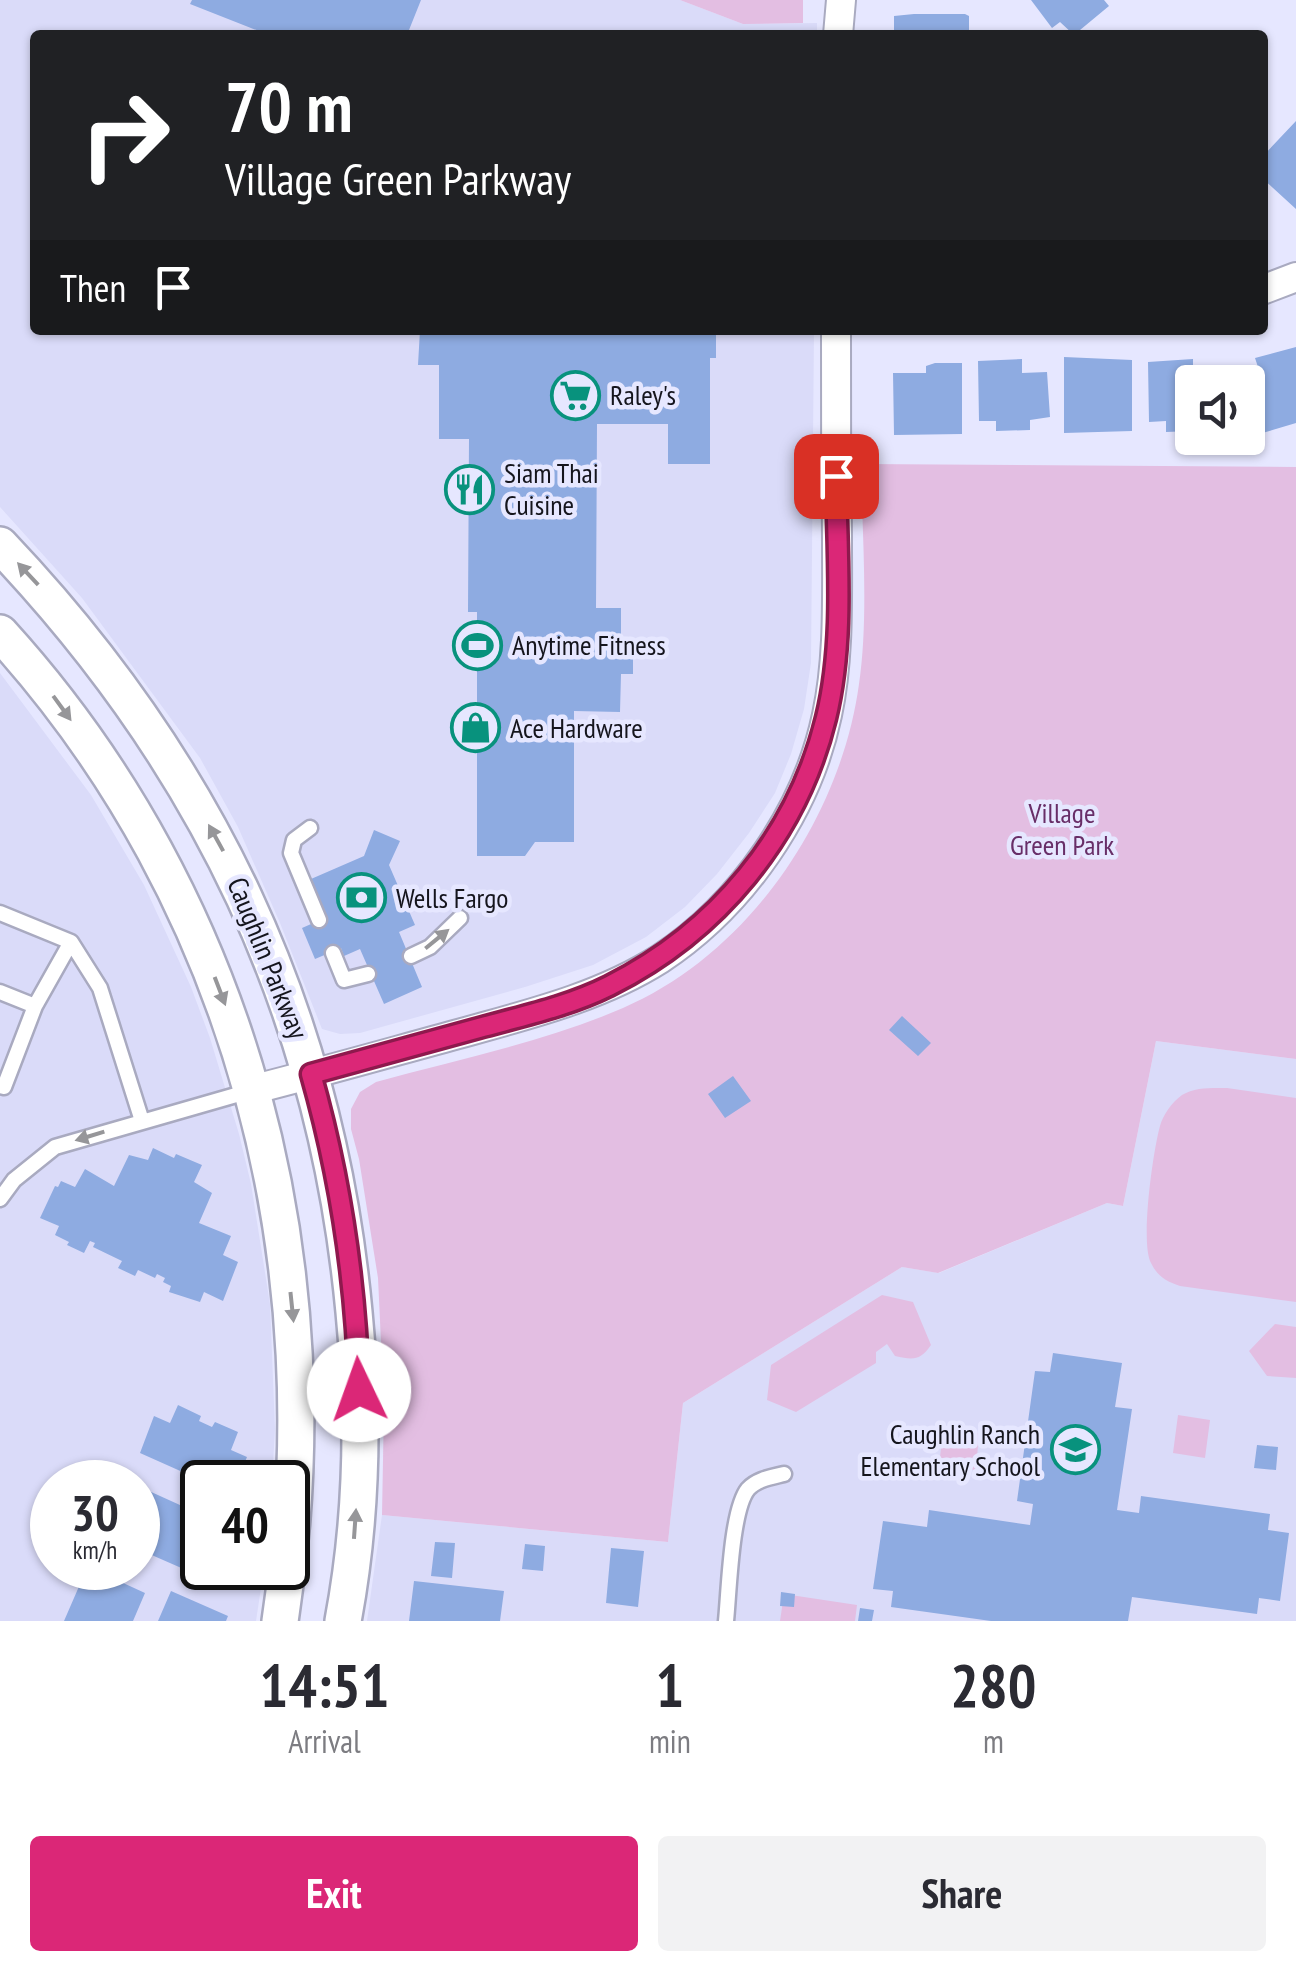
<!DOCTYPE html>
<html lang="en">
<head>
<meta charset="utf-8">
<style>
  :root { --surface:#fff; --page:#f2f2f3; --text:#2b2b33; --muted:#7c7c81; --accent:#db2777 }
  body { margin:0; font-family:"PT Sans Narrow",sans-serif; background:var(--page); color:var(--text); height:100vh; display:flex; flex-direction:column; font-size:38px; white-space:nowrap }
  * { box-sizing:border-box; margin:0 }
  p { font-size:32px; color:var(--muted) }
  .icon { flex:none; width:55px; height:55px; fill:none; stroke:currentColor; stroke-width:2; stroke-linecap:round; stroke-linejoin:round }
  .map { position:relative; height:1621px; overflow:hidden }
  .panel { display:flex; flex-direction:column; background:var(--surface); flex:1 }
  .panel>* { flex:none }
  .banner { position:absolute; left:30px; top:30px; width:1238px; height:305px; border-radius:10px; box-shadow:0 2px 8px #0004; background:#202124; color:#fff; overflow:hidden }
  .buttons { position:absolute; left:1175px; top:365px; display:grid; gap:20px }
  .buttons a { display:grid; place-items:center; width:90px; height:90px; border-radius:10px; background:var(--surface); box-shadow:0 2px 8px #0004; font-size:50px }
  .speed { position:absolute; left:30px; top:1460px; display:flex; gap:20px; font-size:50px; font-weight:700; text-align:center }
  .speed>* { display:grid; place-content:center; width:130px; height:130px; border-radius:50%; background:var(--surface); box-shadow:0 2px 8px #0004; line-height:1 }
  .speed small { font-size:25px; font-weight:400 }
  .speed .limit { border:5px solid #111; border-radius:15px; background:#fff; color:#111 }
  .pin { position:absolute; display:grid; place-items:center; width:85px; height:85px; color:#fff; margin:-42px; border-radius:20px; box-shadow:0 5px 15px #0006 }
  .me { position:absolute; width:110px; margin:-55px; rotate:357deg; stroke-linejoin:round; filter:drop-shadow(0 0 8px #0008) }
  .turn { display:flex; align-items:center; gap:35px; height:210px; padding:0 30px; font-size:45px }
  .turn .icon { width:130px; height:130px; stroke-width:2.5 }
  .turn b { display:block; font-size:70px; line-height:85px }
  .then { display:flex; align-items:center; height:95px; padding:0 30px; background:#0003; gap:20px; font-size:38px }
  .eta { display:flex; justify-content:space-evenly; align-items:center; height:170px; text-align:center }
  .eta b { font-size:60px; font-weight:600; line-height:70px }
  .cta { display:flex; gap:20px; margin-top:auto; padding:20px 30px }
  .cta a { flex:1; height:115px; border-radius:10px; background:var(--accent); color:#fff; font-size:40px; font-weight:600; line-height:115px; text-align:center }
  .cta a+a { background:var(--page); color:var(--text) }
  .map>svg:first-child { display:block }
  .built { fill:#dadbf9; fill-rule:evenodd }
  .green { fill:#e3bee2 }
  .building { fill:#8eabe1 }
  .lines { fill:none; stroke-linecap:round; stroke-linejoin:round }
  .service-casing { stroke:#a9aac0; stroke-width:19 }
  .minor-casing { stroke:#a9aac0; stroke-width:32 }
  .tertiary-casing { stroke:#a9aac0; stroke-width:40 }
  .service { stroke:#fff; stroke-width:14 }
  .minor { stroke:#fff; stroke-width:28 }
  .tertiary { stroke:#fff; stroke-width:35 }
  .oneway { fill:#969699 }
  .route-casing { stroke:#8e194d; stroke-width:25 }
  .route { stroke:#db2777; stroke-width:18 }
  .labels { text-anchor:middle; stroke-width:9; stroke-linejoin:round; paint-order:stroke }
  .poi-label { font-size:28px; fill:#15151d; stroke:#e6e7ff; text-anchor:start }
  .park-label { font-size:28px; fill:#682e68; stroke:#e6e7ff }
  .street-label { font-size:28px; fill:#15151d; stroke:#e6e7ff }
</style>
</head>
<body>
<div class="map">
<svg width="1296" height="1621" viewBox="0 0 1296 1621">
  <rect width="100%" height="100%" fill="#e6e7ff"/>
  <path class="built" d="M 0,0 L 680,0 L 743,24 L 817,23 L 817,35 L 35,35 L 35,330 L 814,330 L 811,663 L 804,709 L 791,754 L 775,793 L 749,833 L 717,874 L 685,907 L 646,937 L 593,965 L 525,987 L 360,1033 L 340,1034 L 322,1029 L 280,923 L 238,827 L 200,758 L 82,598 L 0,507 Z
    M 0,673 L 91,795 L 144,885 L 191,987 L 210,1038 L 239,1134 L 251,1184 L 270,1304 L 275,1429 L 272,1482 L 202,1482 L 202,1568 L 264,1568 L 256,1621 L 0,1621 ZM 52,1482 L 138,1482 L 138,1568 L 52,1568 Z
    M 1156,1041 L 1296,1059 L 1296,1621 L 367,1621 L 382,1515 L 668,1542 L 683,1403 L 902,1267 L 939,1273 L 1107,1203 L 1123,1206 Z"/>
  <path class="green" d="M 680,0 L 803,0 L 803,23 L 743,24 Z
    M 861,464 L 1296,467 L 1296,1059 L 1156,1041 L 1123,1206 L 1107,1203 L 938,1273 L 902,1267 L 683,1403 L 668,1542 L 382,1515 L 384,1406 L 378,1278 L 359,1159 L 351,1129 L 351,1109 L 360,1092 L 376,1082 C 459,1059 545,1042 623,1008 C 749,954 841,817 859,684 C 869,616 862,533 861,464 Z
    M 1227,1088 L 1296,1098 L 1296,1302 L 1180,1286 C 1166,1281 1158,1277 1151,1263 C 1140,1243 1153,1151 1160,1126 C 1163,1115 1172,1102 1182,1095 C 1195,1087 1212,1088 1227,1088 Z
    M 882,1295 L 913,1302 L 931,1345 C 920,1361 913,1360 895,1356 L 887,1344 L 876,1352 L 876,1363 L 796,1412 L 767,1400 L 771,1365 Z
    M 1275,1324 L 1296,1327 L 1296,1378 L 1267,1376 L 1249,1351 Z
    M 1178,1415 L 1210,1420 L 1205,1458 L 1173,1453 Z
    M 943,1430 L 979,1433 L 976,1470 L 939,1466 Z
    M 784,1594 L 857,1605 L 855,1621 L 780,1621 Z"/>
  <path class="building" d="M 192,0 L 421,0 L 407,35 L 269,35 L 190,4 Z
    M 1031,0 L 1104,0 L 1109,6 L 1074,35 L 1060,22 L 1052,28 Z
    M 914,14 L 965,14 L 969,16 L 969,35 L 894,35 L 894,16 Z
    M 1296,121 L 1296,209 L 1262,178 L 1262,157 Z
    M 420,330 L 716,330 L 716,358 L 710,358 L 710,464 L 668,464 L 668,424 L 597,424 L 596,608 L 621,608 L 621,646 L 633,646 L 633,674 L 621,674 L 620,712 L 574,711 L 574,842 L 535,842 L 525,856 L 477,856 L 477,612 L 468,612 L 469,439 L 439,439 L 439,365 L 418,365 Z
    M 1296,347 L 1296,423 L 1259,434 L 1257,428 L 1248,431 L 1248,382 L 1234,382 L 1231,375 L 1258,367 L 1255,358 Z
    M 1064,357 L 1132,360 L 1132,431 L 1064,433 Z
    M 1022,359 L 1022,373 L 1047,372 L 1050,417 L 1030,420 L 1030,430 L 996,431 L 996,421 L 979,421 L 978,361 Z
    M 1193,359 L 1193,373 L 1217,372 L 1218,382 L 1192,382 L 1192,431 L 1166,432 L 1166,421 L 1149,422 L 1148,362 Z
    M 935,363 L 962,363 L 962,434 L 894,435 L 893,373 L 926,373 L 926,366 Z
    M 374,830 L 400,841 L 389,865 L 415,925 L 399,932 L 422,987 L 384,1004 L 360,949 L 344,956 L 341,948 L 315,959 L 302,928 L 327,917 L 311,879 L 364,856 Z
    M 902,1016 L 931,1043 L 918,1056 L 889,1030 Z
    M 733,1076 L 751,1101 L 725,1118 L 708,1094 Z
    M 153,1148 L 174,1158 L 176,1154 L 202,1165 L 194,1182 L 212,1193 L 199,1223 L 231,1236 L 223,1255 L 238,1262 L 223,1301 L 204,1292 L 200,1302 L 169,1292 L 171,1286 L 163,1282 L 165,1278 L 157,1274 L 155,1278 L 138,1270 L 135,1276 L 118,1268 L 122,1261 L 93,1247 L 95,1243 L 90,1241 L 84,1253 L 67,1245 L 69,1242 L 55,1235 L 59,1226 L 40,1218 L 55,1186 L 58,1187 L 61,1181 L 75,1187 L 85,1169 L 114,1186 L 129,1155 L 148,1160 Z
    M 1053,1353 L 1122,1363 L 1115,1407 L 1132,1409 L 1117,1510 L 1139,1513 L 1141,1496 L 1270,1514 L 1268,1530 L 1289,1533 L 1280,1601 L 1259,1598 L 1257,1614 L 1132,1597 L 1128,1621 L 991,1621 L 891,1607 L 893,1591 L 873,1589 L 883,1521 L 927,1527 L 929,1510 L 1030,1525 L 1033,1504 L 1017,1501 L 1035,1371 L 1050,1372 Z
    M 178,1405 L 201,1416 L 199,1421 L 212,1427 L 215,1422 L 238,1432 L 231,1450 L 247,1457 L 240,1474 L 243,1476 L 240,1482 L 205,1482 L 140,1453 L 154,1416 L 170,1423 Z
    M 1257,1445 L 1278,1447 L 1276,1470 L 1254,1468 Z
    M 138,1486 L 202,1515 L 202,1568 L 216,1568 L 211,1581 L 138,1549 Z
    M 435,1542 L 455,1543 L 452,1578 L 431,1576 Z
    M 525,1544 L 545,1546 L 543,1571 L 522,1569 Z
    M 611,1548 L 644,1551 L 638,1607 L 606,1603 Z
    M 87,1568 L 118,1576 L 121,1582 L 145,1593 L 133,1621 L 64,1621 Z
    M 414,1581 L 504,1591 L 500,1621 L 409,1621 Z
    M 171,1591 L 228,1616 L 226,1621 L 158,1621 Z
    M 781,1592 L 795,1594 L 794,1607 L 780,1606 Z
    M 860,1608 L 874,1610 L 872,1621 L 858,1621 Z"/>
  <g class="lines">
    <defs>
      <path id="service" d="M 310,828 L 294,840 L 291,853 L 319,920
        M 0,913 L 71,942
        M 333,953 L 344,980 L 368,974
        M 411,956 L 430,947 L 460,918
        M 0,992 L 35,1006 L 4,1087 L 0,1086
        M 35,1006 L 71,942 L 100,988 L 142,1121
        M 0,1199 L 14,1180 L 55,1147 L 250,1091
        M 726,1621 C 729,1592 731,1510 748,1489 C 757,1479 772,1477 784,1474"/>
      <path id="minor" d="M 838,35 L 841,0
        M 1262,290 L 1296,277
        M 251,1090 C 322,1072 392,1052 462,1033 C 530,1014 600,997 660,959 C 742,905 807,811 827,715 C 839,659 837,599 837,542 C 836,471 836,401 836,330"/>
      <path id="tertiary" d="M 0,545 C 207,763 326,1011 354,1312 C 364,1414 362,1520 343,1621
        M 0,633 C 244,901 336,1266 280,1621"/>
    </defs>
    <use href="#service" class="service-casing"/>
    <use href="#minor" class="minor-casing"/>
    <use href="#tertiary" class="tertiary-casing"/>
    <use href="#service" class="service"/>
    <use href="#minor" class="minor"/>
    <use href="#tertiary" class="tertiary"/>
  </g>
  <defs><path id="oneway-solid" d="M-6-.8H1V-3.2L6.5 0L1 3.2V.8H-6Z" transform="scale(2.5)"/></defs>
  <g class="oneway">
    <use href="#oneway-solid" transform="translate(28 574) rotate(-133)"/>
    <use href="#oneway-solid" transform="translate(62 708) rotate(54)"/>
    <use href="#oneway-solid" transform="translate(216 838) rotate(-119)"/>
    <use href="#oneway-solid" transform="translate(437 939) rotate(-39)"/>
    <use href="#oneway-solid" transform="translate(220 991) rotate(69)"/>
    <use href="#oneway-solid" transform="translate(90 1136) rotate(163)"/>
    <use href="#oneway-solid" transform="translate(292 1307) rotate(84)"/>
    <use href="#oneway-solid" transform="translate(355 1524) rotate(-86)"/>
  </g>
  <g class="lines">
    <defs>
      <path id="route" d="M 359,1390 C 356,1283 340,1176 311,1074 C 367,1059 423,1043 479,1028 C 523,1016 569,1006 609,986 C 717,932 797,836 826,718 C 845,641 837,555 836,476"/>
    </defs>
    <use href="#route" class="route-casing"/>
    <use href="#route" class="route"/>
  </g>
  <defs>
    <symbol id="supermarket-ring" viewBox="-11 -11 22 22"><circle r="9.5" fill="#e6e7ff" stroke="#08927d" stroke-width="1.5"/><path d="M-6-5.5h2.5l.6 2H6L4.5 2H-2.5L-4.4-4H-6ZM-1.5 3.2a1.3 1.3 0 1 0 .1 0ZM3 3.2a1.3 1.3 0 1 0 .1 0Z" fill="#08927d"/></symbol>
    <symbol id="restaurant-ring" viewBox="-11 -11 22 22"><circle r="9.5" fill="#e6e7ff" stroke="#08927d" stroke-width="1.5"/><path d="M-5-6h1v4h1v-4h1v4h1v-4h1v5L-1.5 .5V6h-2V.5L-5-1ZM5-6V6H3V1.5H1.5Q1.5-4 5-6Z" fill="#08927d"/></symbol>
    <symbol id="stadium-ring" viewBox="-11 -11 22 22"><circle r="9.5" fill="#e6e7ff" stroke="#08927d" stroke-width="1.5"/><path d="M0-5a6.5 5 0 1 0 0 10a6.5 5 0 1 0 0-10ZM-3.5-1.8h7v3.6h-7Z" fill="#08927d"/></symbol>
    <symbol id="shop-ring" viewBox="-11 -11 22 22"><circle r="9.5" fill="#e6e7ff" stroke="#08927d" stroke-width="1.5"/><path d="M-5-2.5h2.3a2.7 3.5 0 0 1 5.4 0H5L5.5 6h-11ZM-1.5-2.5h3a1.5 2.3 0 0 0-3 0Z" fill="#08927d"/></symbol>
    <symbol id="bank-ring" viewBox="-11 -11 22 22"><circle r="9.5" fill="#e6e7ff" stroke="#08927d" stroke-width="1.5"/><path d="M-6-4H6V4H-6ZM0-2.3a2.3 2.3 0 1 0 0 4.6a2.3 2.3 0 1 0 0-4.6Z" fill="#08927d"/></symbol>
    <symbol id="school-ring" viewBox="-11 -11 22 22"><circle r="9.5" fill="#e6e7ff" stroke="#08927d" stroke-width="1.5"/><path d="M0-5L7-2L0 1L-7-2ZM-4 1L0 2.5L4 1V4Q0 6-4 4Z" fill="#08927d"/></symbol>
  </defs>
  <g fill-rule="evenodd">
    <use href="#supermarket-ring" x="548" y="368" width="55" height="55"/>
    <use href="#restaurant-ring" x="442" y="462" width="55" height="55"/>
    <use href="#stadium-ring" x="450" y="618" width="55" height="55"/>
    <use href="#shop-ring" x="448" y="700" width="55" height="55"/>
    <use href="#bank-ring" x="334" y="870" width="55" height="55"/>
    <use href="#school-ring" x="1048" y="1422" width="55" height="55"/>
  </g>
  <g class="labels">
    <g class="poi-label">
      <text x="610" y="405">Raley's</text>
      <text x="504" y="483">Siam Thai<tspan x="504" dy="32">Cuisine</tspan></text>
      <text x="512" y="655">Anytime Fitness</text>
      <text x="510" y="738">Ace Hardware</text>
      <text x="396" y="908">Wells Fargo</text>
      <text x="1040" y="1444" text-anchor="end">Caughlin Ranch<tspan x="1040" dy="32">Elementary School</tspan></text>
    </g>
    <g class="park-label">
      <text x="1062" y="823">Village<tspan x="1062" dy="32">Green Park</tspan></text>
    </g>
    <g class="street-label">
      <text transform="translate(268 958) rotate(68)" y="10">Caughlin Parkway</text>
    </g>
  </g>
</svg>
<div class="buttons">
<a><svg class="icon" aria-label="sound" viewBox="0 0 24 24"><path d="M4 9h4l5-4v14l-5-4H4zM17 9q2 3 0 6"/></svg></a>
</div>
<div class="speed"><div>30<small>km/h</small></div><div class="limit">40</div></div>
<div class="pin" style="left:836px;top:476px;background:#d93025"><svg class="icon" aria-label="arrive" viewBox="0 0 24 24"><path d="M6 21V4h12l-3 4 3 4H6"/></svg></div>
<svg class="me" style="left:359px;top:1390px" viewBox="-20 -20 40 40"><circle r="19" fill="#fff"/><path d="M0-13L10 11 0 6-10 11z" fill="#db2777"/></svg>
<div class="banner">
<div class="turn"><svg class="icon" aria-label="right" viewBox="0 0 24 24"><path d="M7 20v-9h11M14 6l5 5-5 5"/></svg><div><b>70 m</b>Village Green Parkway</div></div>
<div class="then">Then<svg class="icon" aria-label="arrive" viewBox="0 0 24 24"><path d="M6 21V4h12l-3 4 3 4H6"/></svg></div>
</div>
</div>
<section class="panel">
<div class="eta">
<div><b>14:51</b><p>Arrival</p></div>
<div><b>1</b><p>min</p></div>
<div><b>280</b><p>m</p></div>
</div>
<div class="cta"><a>Exit</a><a>Share</a></div>
</section>
</body>
</html>
